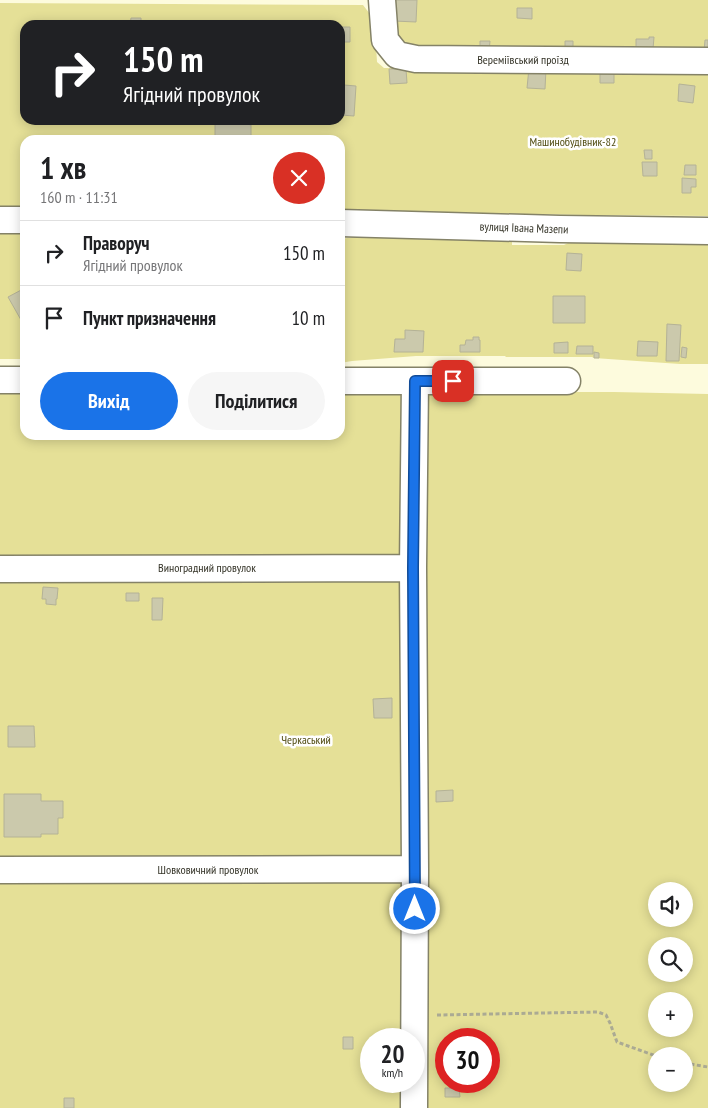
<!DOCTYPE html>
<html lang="uk">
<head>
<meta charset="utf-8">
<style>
  :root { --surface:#fff; --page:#f6f6f6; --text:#202124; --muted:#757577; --line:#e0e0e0; --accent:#1a73e8 }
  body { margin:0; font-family:"PT Sans Narrow",sans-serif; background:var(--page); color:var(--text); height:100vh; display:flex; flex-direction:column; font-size:19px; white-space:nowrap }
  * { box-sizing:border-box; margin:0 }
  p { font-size:16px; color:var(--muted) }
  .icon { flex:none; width:28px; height:28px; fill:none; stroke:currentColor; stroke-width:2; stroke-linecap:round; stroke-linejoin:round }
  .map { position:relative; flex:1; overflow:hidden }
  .drawer { position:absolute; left:20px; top:135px; width:325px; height:305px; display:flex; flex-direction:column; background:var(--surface); border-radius:15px; box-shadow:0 2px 12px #0003 }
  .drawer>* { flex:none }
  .hud { position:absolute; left:20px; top:20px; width:325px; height:105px; border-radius:15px; box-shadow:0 2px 12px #0003; background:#202124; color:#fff; overflow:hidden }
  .controls { position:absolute; left:648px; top:882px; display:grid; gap:10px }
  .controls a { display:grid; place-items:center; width:45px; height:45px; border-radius:50%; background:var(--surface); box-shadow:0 2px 12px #0003; font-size:25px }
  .speed { position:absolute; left:360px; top:1028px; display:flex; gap:10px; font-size:25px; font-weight:700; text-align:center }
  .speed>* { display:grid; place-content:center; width:65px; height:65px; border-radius:50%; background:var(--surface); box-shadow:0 2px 12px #0003; line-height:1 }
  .speed small { font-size:12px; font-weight:400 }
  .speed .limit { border:8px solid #d22; background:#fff; color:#111 }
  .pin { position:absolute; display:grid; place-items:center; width:42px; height:42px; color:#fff; margin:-21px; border-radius:10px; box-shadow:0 2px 8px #0006 }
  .me { position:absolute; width:55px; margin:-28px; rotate:0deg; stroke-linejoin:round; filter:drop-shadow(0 0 4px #0008) }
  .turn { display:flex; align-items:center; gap:18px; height:105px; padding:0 20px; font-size:22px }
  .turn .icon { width:65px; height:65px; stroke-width:2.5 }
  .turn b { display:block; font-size:35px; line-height:42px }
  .round { display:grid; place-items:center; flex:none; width:52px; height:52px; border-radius:26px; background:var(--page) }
  .summary { display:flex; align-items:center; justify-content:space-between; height:85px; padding:0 20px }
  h1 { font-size:30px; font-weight:600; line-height:38px }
  .button { display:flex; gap:10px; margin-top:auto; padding:10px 20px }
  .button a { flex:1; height:58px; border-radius:30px; background:var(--accent); color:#fff; font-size:20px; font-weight:600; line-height:58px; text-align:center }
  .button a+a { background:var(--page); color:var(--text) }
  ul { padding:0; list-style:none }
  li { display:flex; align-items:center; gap:15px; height:65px; padding:0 20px; border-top:1px solid var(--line) }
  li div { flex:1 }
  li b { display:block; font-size:19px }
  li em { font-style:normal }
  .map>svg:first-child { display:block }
  .green { fill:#e5e097; fill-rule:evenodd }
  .building { fill:#cbc9ac; stroke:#b4b296 }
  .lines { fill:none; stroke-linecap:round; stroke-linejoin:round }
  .minor-casing { stroke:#848267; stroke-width:29 }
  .path { stroke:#abaa93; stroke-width:3; stroke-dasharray:4 2.5; stroke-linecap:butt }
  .minor { stroke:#fff; stroke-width:26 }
  .route-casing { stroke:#114b97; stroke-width:12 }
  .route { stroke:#1a73e8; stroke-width:9 }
  .labels { text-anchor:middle; stroke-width:5; stroke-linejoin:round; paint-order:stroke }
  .street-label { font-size:12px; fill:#343327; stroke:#fff }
  .park-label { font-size:12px; fill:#514c12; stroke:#fff }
</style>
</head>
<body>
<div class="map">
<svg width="708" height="1108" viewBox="0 0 708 1108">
  <rect width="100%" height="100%" fill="#fdfbdd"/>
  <path class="green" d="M 392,0 L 708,0 L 708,54 L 414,53 L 395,39 Z
    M 0,3 L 363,5 L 373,18 L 375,28 L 377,62 L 384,68 L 708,68 L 708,216 L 585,215 L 340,211 L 340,140 L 25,140 L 25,207 L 0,207 ZM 25,25 L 340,25 L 340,120 L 25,120 Z
    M 0,232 L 25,232 L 25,359 L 0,359 Z
    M 355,237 L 512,240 L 512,245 L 564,245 L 572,241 L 708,244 L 708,364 L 680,364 L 594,358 L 592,357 L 506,357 L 505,356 L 416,356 L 352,361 L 340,363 L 340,239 Z
    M 0,391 L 25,391 L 25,435 L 340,435 L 340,392 L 614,392 L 708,394 L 708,1108 L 0,1108 ZM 656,891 L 684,891 L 684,919 L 656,919 ZM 656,946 L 684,946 L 684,974 L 656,974 ZM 656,1001 L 684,1001 L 684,1029 L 656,1029 ZM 371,1039 L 414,1039 L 414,1081 L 371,1081 ZM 446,1039 L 489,1039 L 489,1081 L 446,1081 ZM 656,1056 L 684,1056 L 684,1084 L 656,1084 Z"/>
  <path class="building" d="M 395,0 L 417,0 L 416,22 L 394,21 Z
    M 517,8 L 532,8 L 532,19 L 517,18 Z
    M 131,18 L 141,18 L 141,25 L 130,25 Z
    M 340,27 L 350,27 L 350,42 L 340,42 Z
    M 649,37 L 654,37 L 653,49 L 636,49 L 636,39 L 649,39 Z
    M 705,40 L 708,40 L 708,52 L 704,51 Z
    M 480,41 L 490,41 L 489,52 L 480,52 Z
    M 565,41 L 573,41 L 573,51 L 565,52 Z
    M 600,67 L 614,67 L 614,83 L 600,83 Z
    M 529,68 L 546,69 L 545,89 L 527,88 Z
    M 389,69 L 406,69 L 407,83 L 390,84 Z
    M 679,84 L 695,86 L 693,103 L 678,101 Z
    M 344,85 L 356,86 L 354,116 L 341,115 Z
    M 235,120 L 247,120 L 247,124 L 251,125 L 251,140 L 215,140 L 215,124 L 235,124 Z
    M 644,150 L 652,150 L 652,159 L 645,159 Z
    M 642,162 L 657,162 L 657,176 L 643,176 Z
    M 685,165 L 696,165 L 696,175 L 684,175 Z
    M 682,178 L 696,179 L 696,187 L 691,187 L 691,193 L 682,193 Z
    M 567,253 L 582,254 L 581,271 L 566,270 Z
    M 25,288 L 25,327 L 8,297 Z
    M 553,296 L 585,296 L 585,323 L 553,323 Z
    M 667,324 L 681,325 L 679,361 L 666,361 Z
    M 405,330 L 424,331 L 423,352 L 394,352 L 395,339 L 405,339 Z
    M 473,337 L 479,337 L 479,340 L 480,340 L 480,352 L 460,352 L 460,345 L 465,345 L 466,340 L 473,340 Z
    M 638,341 L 658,342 L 657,356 L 637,356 Z
    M 568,342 L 568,353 L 554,353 L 554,343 Z
    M 577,346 L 593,346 L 593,354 L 576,354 Z
    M 682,347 L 687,348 L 686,358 L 681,357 Z
    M 594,352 L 599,353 L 599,358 L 594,358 Z
    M 43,587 L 58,588 L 57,599 L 56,599 L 56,605 L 46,604 L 46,599 L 42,599 Z
    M 126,593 L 139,593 L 139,601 L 126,601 Z
    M 152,598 L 163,598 L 162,620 L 152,620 Z
    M 392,698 L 392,718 L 374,718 L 373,699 Z
    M 8,726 L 34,726 L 35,747 L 8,747 Z
    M 453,790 L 453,801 L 436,802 L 436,791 Z
    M 4,794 L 41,794 L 41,801 L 63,801 L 63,818 L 58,818 L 58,834 L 41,834 L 41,837 L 4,837 Z
    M 343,1037 L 353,1037 L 353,1049 L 343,1049 Z
    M 445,1088 L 459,1088 L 460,1097 L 445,1097 Z
    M 64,1098 L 74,1098 L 74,1108 L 64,1108 Z"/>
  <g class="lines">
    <defs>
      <path id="minor" d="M 382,0 L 385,40 L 397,55 L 416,59 L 708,61
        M 0,220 L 25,220
        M 340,223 L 560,229 L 708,231
        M 0,380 L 25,380
        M 340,381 L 567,381
        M 0,569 L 413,568
        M 0,870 L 415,869
        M 414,1108 L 415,869 L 413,568 L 415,381"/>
    </defs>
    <use href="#minor" class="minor-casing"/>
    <path class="path" d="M 437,1015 L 598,1012 L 606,1015 L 610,1023 L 617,1042 L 656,1056
      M 684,1063 L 708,1067"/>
    <use href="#minor" class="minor"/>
  </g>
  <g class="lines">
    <defs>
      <path id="route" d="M 415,909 L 413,568 L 415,381 L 453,381"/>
    </defs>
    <use href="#route" class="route-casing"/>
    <use href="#route" class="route"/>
  </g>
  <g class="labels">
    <g class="street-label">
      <text x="523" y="64">Вереміївський проїзд</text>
      <text transform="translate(524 228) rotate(2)" y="4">вулиця Івана Мазепи</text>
      <text x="207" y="572">Виноградний провулок</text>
      <text x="208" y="874">Шовковичний провулок</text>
    </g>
    <g class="park-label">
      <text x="573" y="146">Машинобудівник-82</text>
      <text x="306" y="744">Черкаський</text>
    </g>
  </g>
</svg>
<div class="controls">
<a><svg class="icon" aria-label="sound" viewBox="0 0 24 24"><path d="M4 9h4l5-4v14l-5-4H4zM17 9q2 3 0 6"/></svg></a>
<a><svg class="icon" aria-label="search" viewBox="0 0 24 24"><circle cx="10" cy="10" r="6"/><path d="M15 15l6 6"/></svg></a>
<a>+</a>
<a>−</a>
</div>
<div class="speed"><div>20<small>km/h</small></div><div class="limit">30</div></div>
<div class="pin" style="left:453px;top:381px;background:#d93025"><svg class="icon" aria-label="arrive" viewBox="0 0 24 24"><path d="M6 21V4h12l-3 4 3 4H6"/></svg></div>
<svg class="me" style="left:415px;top:909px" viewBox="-20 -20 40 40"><circle r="17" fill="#1a73e8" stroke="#fff" stroke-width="3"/><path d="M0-11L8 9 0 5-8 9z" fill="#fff"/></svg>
<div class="hud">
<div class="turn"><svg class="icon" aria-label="right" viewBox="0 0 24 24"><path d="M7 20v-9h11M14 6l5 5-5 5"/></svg><div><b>150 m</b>Ягідний провулок</div></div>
</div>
<section class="drawer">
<div class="summary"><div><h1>1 хв</h1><p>160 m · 11:31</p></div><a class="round" style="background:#d93025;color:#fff"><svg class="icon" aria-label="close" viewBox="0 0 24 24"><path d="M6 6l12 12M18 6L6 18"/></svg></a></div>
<ul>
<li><svg class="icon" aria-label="right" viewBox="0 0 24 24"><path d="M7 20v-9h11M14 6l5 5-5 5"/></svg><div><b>Праворуч</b><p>Ягідний провулок</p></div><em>150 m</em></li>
<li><svg class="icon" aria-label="arrive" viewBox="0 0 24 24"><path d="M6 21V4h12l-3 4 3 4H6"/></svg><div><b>Пункт призначення</b></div><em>10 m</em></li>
</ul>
<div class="button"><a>Вихід</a><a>Поділитися</a></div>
</section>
</div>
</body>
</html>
